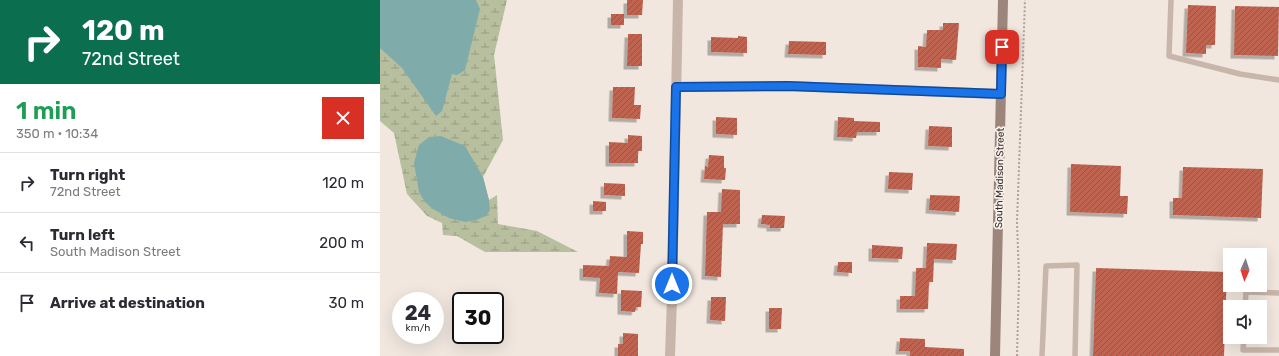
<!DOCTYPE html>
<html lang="en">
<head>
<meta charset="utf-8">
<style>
  :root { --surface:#fff; --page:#f7f7f7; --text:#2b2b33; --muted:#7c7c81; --line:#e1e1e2 }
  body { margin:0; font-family:Rubik,sans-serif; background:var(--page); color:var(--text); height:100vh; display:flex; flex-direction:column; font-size:15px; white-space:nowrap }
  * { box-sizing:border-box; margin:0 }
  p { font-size:13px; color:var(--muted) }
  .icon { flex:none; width:22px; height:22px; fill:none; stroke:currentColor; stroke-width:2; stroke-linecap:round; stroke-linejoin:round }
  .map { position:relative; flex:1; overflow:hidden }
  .details { display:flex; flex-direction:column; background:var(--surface); width:380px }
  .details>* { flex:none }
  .guide { background:#0b6e4f; color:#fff; overflow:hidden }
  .needle { width:26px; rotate:183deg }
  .tools { position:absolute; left:843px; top:248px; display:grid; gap:8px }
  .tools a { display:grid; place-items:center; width:44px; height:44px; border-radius:0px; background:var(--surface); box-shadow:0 4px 16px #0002; font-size:20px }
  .speed { position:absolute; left:12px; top:292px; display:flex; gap:8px; font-size:20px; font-weight:700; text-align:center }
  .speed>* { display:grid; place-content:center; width:52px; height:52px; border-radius:50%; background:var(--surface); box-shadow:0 4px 16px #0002; line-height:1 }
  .speed small { font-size:10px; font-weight:400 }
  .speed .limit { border:2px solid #111; border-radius:6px; background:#fff; color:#111 }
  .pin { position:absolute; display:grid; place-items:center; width:34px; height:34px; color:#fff; margin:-17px; border-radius:8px; box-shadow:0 2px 6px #0006 }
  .me { position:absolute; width:44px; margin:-22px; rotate:0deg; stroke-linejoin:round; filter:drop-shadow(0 0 3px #0008) }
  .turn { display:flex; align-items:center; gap:14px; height:84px; padding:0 16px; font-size:18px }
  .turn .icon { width:52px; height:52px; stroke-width:2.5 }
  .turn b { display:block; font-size:28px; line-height:34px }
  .round { display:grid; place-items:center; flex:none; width:42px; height:42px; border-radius:0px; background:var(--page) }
  .overview { display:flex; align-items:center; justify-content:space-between; height:68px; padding:0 16px }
  h1 { font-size:24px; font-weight:600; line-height:30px; color:#1e9e55 }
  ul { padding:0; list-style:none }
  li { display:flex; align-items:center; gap:12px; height:60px; padding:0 16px; border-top:1px solid var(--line) }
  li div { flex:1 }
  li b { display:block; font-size:15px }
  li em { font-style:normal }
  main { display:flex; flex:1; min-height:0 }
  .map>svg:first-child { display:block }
  .wetland { fill:url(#wetland-marsh) }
  .water { fill:#7facab }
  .building { fill:url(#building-hatch); filter:url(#shadow) }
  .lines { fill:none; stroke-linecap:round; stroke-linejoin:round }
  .path { stroke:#b4a095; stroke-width:2; stroke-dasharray:2 2; stroke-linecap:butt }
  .lane { stroke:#c9b6ab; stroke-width:5.5 }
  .street { stroke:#c9b6ab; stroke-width:10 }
  .secondary { stroke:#9c867c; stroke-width:10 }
  .route-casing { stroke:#114b97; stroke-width:10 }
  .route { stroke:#1a73e8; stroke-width:7 }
  .labels { text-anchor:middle; stroke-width:3.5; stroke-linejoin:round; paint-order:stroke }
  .street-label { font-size:10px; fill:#372d2a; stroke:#f9f1eb }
</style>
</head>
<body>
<main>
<section class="details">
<div class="guide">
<div class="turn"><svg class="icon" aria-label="right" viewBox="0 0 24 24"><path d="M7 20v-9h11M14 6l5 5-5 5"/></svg><div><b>120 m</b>72nd Street</div></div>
</div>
<div class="overview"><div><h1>1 min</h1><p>350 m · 10:34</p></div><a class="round" style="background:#d93025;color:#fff"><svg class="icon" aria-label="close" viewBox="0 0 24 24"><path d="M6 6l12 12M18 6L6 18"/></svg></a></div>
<ul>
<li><svg class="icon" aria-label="right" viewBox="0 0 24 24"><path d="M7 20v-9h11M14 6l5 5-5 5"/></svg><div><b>Turn right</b><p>72nd Street</p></div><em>120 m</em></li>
<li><svg class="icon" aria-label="left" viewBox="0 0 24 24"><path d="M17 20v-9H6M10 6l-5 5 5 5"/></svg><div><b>Turn left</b><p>South Madison Street</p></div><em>200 m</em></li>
<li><svg class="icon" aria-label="arrive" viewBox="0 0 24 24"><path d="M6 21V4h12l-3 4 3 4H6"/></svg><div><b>Arrive at destination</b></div><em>30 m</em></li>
</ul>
</section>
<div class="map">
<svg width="899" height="356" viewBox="0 0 899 356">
  <defs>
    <pattern id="wetland-marsh" width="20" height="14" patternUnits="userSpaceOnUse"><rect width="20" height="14" fill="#b7bf9f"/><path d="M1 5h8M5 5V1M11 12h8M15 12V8" fill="none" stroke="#969c82"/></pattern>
    <pattern id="building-hatch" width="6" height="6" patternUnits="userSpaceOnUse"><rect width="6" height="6" fill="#be6350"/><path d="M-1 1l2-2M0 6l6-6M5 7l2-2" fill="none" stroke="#9b5243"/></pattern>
    <filter id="shadow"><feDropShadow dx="-3.5" dy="3.5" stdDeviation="0" flood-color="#0004"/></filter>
  </defs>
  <rect width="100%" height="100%" fill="#f1e7df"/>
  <path class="wetland" d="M 0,0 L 127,0 L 114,55 L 123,140 L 103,177 L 109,200 L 117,195 L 118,224 L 157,231 L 198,252 L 105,252 L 77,236 L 63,235 L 62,223 L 47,216 L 27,194 L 14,133 L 0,121 Z"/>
  <path class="water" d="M 0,0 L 96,0 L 100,9 L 85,70 L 77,75 L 72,74 L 62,111 L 56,116 L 22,68 L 0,48 Z
    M 61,136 L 85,146 L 103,177 L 109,200 L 110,210 L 106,216 L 96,220 L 85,222 L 69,218 L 53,209 L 45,202 L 39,192 L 34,163 L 39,145 L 49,137 Z"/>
  <path class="building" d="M 247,0 L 263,0 L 262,15 L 247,15 Z
    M 808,5 L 836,6 L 835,45 L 826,45 L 826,54 L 806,53 Z
    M 855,6 L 899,7 L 898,56 L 854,55 Z
    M 231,14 L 244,14 L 244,25 L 231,25 Z
    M 563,23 L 579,23 L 576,60 L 561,59 L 561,68 L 538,67 L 538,46 L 546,47 L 547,30 L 563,30 Z
    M 248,34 L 262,34 L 262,66 L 247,66 Z
    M 358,36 L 367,37 L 367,53 L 331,52 L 331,37 L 358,38 Z
    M 409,41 L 446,42 L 446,55 L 408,54 Z
    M 233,87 L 255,87 L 254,105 L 261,105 L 260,119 L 232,118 Z
    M 336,117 L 357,118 L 357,135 L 336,134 Z
    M 458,117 L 474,118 L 474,121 L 500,122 L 500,132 L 477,132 L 476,138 L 457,137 Z
    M 549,126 L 572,127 L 572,147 L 548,146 Z
    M 248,135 L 262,136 L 262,151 L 258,151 L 258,163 L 229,163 L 229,142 L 248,143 Z
    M 329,155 L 344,156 L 344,168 L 346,168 L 345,180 L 324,179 L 325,166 L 328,167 Z
    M 691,164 L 741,166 L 740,196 L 748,196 L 747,214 L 690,212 Z
    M 803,167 L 883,169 L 881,218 L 793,215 L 793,198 L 802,198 Z
    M 509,172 L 533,173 L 532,190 L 508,189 Z
    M 224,183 L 245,184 L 245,196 L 224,195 Z
    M 342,189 L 360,190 L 360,224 L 343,224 L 341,277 L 325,276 L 327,212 L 341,212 Z
    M 550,195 L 580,196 L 579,212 L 549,210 Z
    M 213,201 L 226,202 L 226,211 L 213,211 Z
    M 382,215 L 405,216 L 404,228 L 390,228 L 390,225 L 381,224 Z
    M 247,231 L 263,232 L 263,244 L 261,244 L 259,273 L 238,272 L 237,294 L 219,293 L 220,278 L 203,277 L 203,265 L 229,266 L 230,256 L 247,257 Z
    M 547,243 L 577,244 L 576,260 L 554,259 L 553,282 L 549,282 L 548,309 L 520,309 L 520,296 L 535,296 L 536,268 L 546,268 Z
    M 492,245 L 523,247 L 522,259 L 492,258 Z
    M 458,262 L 472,262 L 472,273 L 457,272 Z
    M 716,268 L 847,272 L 844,356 L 713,356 Z
    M 241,290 L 262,291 L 261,307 L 256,307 L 255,312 L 241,311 Z
    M 331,297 L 346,297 L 345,321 L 330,320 Z
    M 389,308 L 402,308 L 401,329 L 389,329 Z
    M 243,333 L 258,334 L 258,356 L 238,356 L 238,344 L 243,344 Z
    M 520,338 L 545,339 L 545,347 L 584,349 L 584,356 L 530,356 L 530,351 L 519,351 Z"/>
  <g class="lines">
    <path class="path" d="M 637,356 L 639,277 L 637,222 L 645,0"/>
    <path class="lane" d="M 791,0 L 789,56 L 860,74 L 899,80
      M 865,307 L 866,292 L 899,293
      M 864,337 L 863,350 L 899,350
      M 662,356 L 666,266 L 697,265 L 695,356"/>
    <path class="street" d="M 296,87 L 408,86 L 621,94
      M 290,356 L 292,298 L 298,0"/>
    <path class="secondary" d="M 615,356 L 623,0"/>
  </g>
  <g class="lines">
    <defs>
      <path id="route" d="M 292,284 L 296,87 L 408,86 L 621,94 L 622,47"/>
    </defs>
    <use href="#route" class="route-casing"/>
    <use href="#route" class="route"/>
  </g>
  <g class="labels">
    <g class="street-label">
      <text transform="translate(619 178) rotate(-89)" y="4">South Madison Street</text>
    </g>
  </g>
</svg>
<div class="tools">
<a><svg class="needle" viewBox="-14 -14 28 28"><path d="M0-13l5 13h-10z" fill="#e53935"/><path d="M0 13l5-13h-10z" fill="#7c7c81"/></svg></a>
<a><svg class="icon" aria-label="sound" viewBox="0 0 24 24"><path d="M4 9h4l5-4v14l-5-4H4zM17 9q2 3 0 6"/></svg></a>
</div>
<div class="speed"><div>24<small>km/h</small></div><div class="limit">30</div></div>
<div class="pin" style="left:622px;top:47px;background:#d93025"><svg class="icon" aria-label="arrive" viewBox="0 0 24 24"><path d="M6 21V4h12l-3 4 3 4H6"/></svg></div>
<svg class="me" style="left:292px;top:284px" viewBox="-20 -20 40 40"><circle r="17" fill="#1a73e8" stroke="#fff" stroke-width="3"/><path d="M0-11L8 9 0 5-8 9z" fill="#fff"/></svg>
</div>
</main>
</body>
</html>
